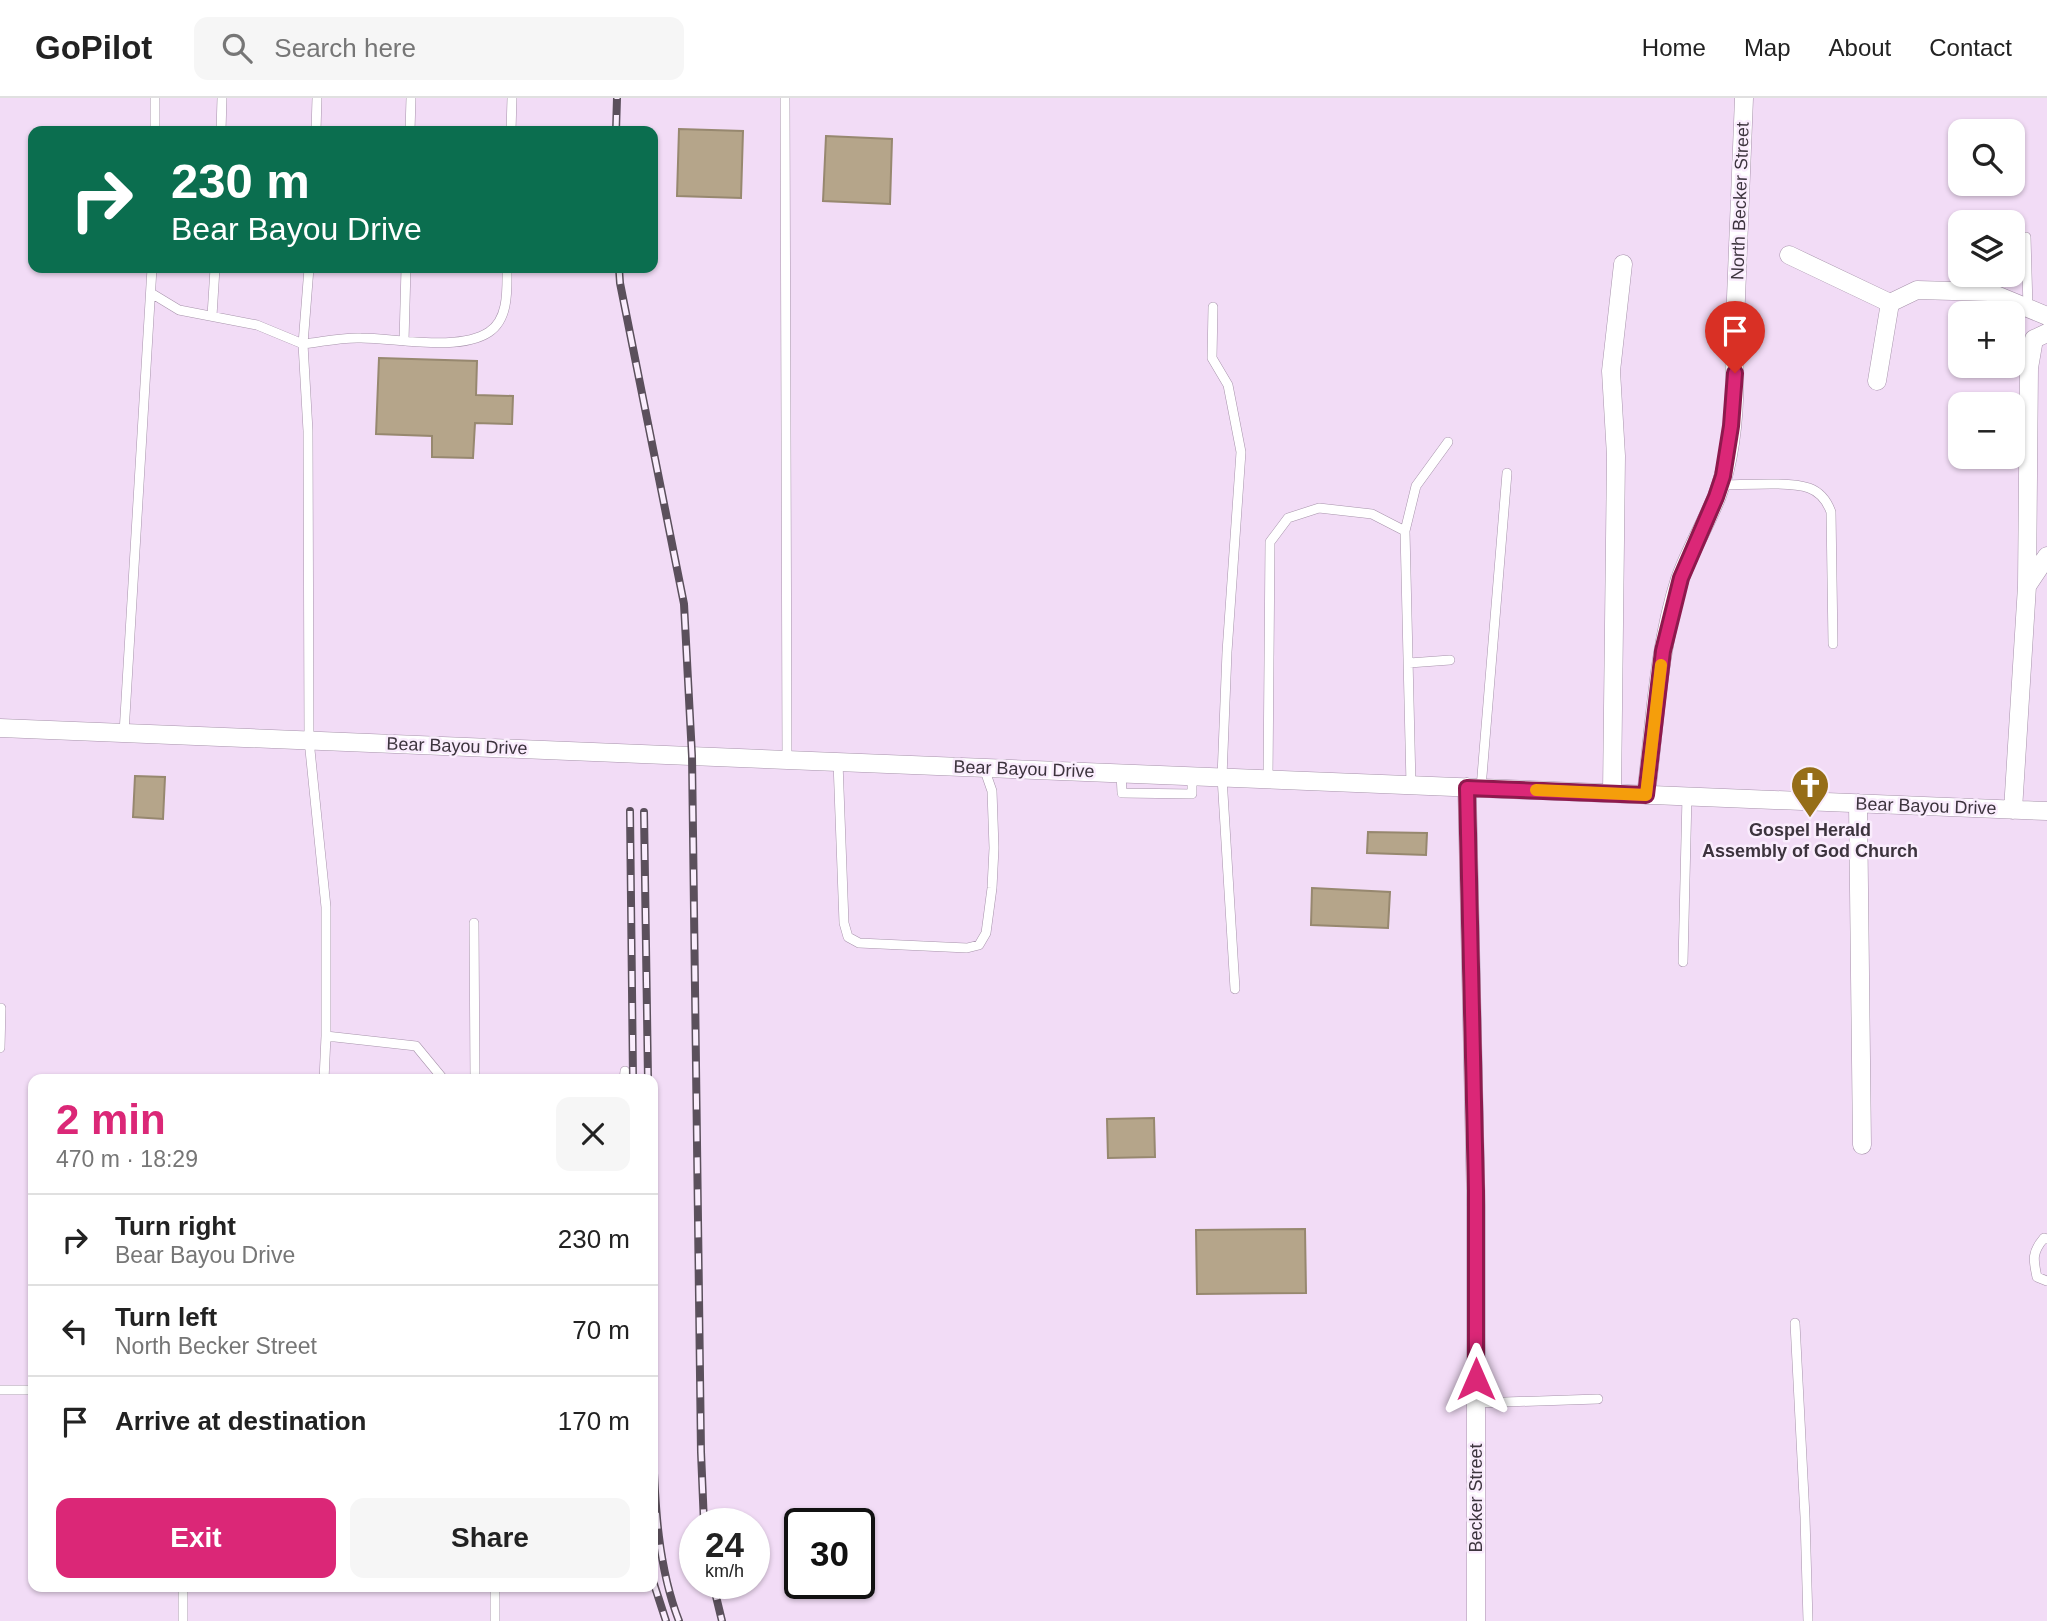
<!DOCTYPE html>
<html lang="en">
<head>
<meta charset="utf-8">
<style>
  :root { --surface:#fff; --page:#f6f6f6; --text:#222; --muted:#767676; --line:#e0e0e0; --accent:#db2777 }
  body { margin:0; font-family:Arial,sans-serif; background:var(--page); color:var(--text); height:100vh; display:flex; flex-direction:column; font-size:26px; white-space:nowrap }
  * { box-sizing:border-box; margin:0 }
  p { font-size:23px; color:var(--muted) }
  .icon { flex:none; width:38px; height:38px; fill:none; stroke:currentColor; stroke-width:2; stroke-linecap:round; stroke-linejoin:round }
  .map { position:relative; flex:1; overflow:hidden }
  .drawer { position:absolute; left:28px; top:976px; width:630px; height:518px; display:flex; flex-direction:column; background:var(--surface); border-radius:14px; box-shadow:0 2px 5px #0004 }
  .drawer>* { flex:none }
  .hud { position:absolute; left:28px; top:28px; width:630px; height:147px; border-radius:14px; box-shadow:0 2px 5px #0004; background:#0b6e4f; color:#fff; overflow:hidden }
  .buttons { position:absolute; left:1948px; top:21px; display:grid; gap:14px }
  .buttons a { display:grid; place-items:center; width:77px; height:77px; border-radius:14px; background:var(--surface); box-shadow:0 2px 5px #0004; font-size:35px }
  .speed { position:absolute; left:679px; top:1410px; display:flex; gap:14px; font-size:35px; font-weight:700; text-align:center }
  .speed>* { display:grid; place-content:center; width:91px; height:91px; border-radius:50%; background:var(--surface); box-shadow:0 2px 5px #0004; line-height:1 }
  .speed small { font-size:18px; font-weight:400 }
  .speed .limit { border:4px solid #111; border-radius:10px; background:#fff; color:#111 }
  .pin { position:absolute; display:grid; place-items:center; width:60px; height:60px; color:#fff; margin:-72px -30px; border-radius:50% 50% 50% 0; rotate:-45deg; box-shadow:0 0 7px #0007 }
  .pin .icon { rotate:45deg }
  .me { position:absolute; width:77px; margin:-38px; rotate:0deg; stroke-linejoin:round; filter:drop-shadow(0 0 5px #0008) }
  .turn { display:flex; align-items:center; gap:24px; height:147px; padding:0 28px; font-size:32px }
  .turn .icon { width:91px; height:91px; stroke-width:2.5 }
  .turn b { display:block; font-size:49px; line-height:60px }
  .round { display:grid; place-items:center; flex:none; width:74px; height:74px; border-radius:14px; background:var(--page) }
  .summary { display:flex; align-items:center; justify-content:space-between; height:119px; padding:0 28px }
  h1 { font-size:42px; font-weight:700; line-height:52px; color:var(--accent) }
  .cta { display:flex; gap:14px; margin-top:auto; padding:14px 28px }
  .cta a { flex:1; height:80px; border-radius:14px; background:var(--accent); color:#fff; font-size:28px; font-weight:700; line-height:80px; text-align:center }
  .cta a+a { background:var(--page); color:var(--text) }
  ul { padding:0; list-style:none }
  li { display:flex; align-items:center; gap:21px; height:91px; padding:0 28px; border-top:2px solid var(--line) }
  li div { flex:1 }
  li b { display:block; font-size:26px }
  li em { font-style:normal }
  header { display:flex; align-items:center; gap:42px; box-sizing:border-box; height:98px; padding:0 35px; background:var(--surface); border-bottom:2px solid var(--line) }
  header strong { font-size:33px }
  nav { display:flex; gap:38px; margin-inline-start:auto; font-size:24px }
  .search { width:490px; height:63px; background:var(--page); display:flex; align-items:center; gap:18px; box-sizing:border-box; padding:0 24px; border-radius:14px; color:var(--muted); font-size:26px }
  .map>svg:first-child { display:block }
  .building { fill:#b5a58a; stroke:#97886f; stroke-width:2 }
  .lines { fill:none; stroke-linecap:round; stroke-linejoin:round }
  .lane-casing { stroke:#a793ab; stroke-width:10 }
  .street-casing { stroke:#a793ab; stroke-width:19 }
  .lane { stroke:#fff; stroke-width:9 }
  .street { stroke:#fff; stroke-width:18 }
  .rail-casing { stroke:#5b505c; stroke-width:8 }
  .rail { stroke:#faedfd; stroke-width:5; stroke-dasharray:16; stroke-linecap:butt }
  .route-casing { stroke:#8e194d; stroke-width:18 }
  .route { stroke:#db2777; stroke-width:12 }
  .slow { stroke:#f59e0b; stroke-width:12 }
  .labels { text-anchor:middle; stroke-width:5; stroke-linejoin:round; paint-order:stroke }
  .street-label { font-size:18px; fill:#3d343e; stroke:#faedfd }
  .poi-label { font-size:18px; font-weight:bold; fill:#3d343e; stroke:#faedfd }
</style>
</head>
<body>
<header>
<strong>GoPilot</strong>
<div class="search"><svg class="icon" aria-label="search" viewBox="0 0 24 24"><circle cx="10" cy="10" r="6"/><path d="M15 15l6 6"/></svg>Search here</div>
<nav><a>Home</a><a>Map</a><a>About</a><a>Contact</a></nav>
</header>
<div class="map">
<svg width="2047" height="1523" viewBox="0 0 2047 1523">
  <rect width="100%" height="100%" fill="#f2dcf6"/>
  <path class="building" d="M 679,31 L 743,33 L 741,100 L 677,98 Z
    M 826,38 L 892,41 L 890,106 L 823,103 Z
    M 379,260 L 477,263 L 476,297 L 513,298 L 512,326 L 475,325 L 473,360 L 432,359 L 432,338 L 376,336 Z
    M 135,678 L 165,679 L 163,721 L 133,719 Z
    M 1368,734 L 1427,735 L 1426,757 L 1367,755 Z
    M 1312,790 L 1390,794 L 1388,830 L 1311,827 Z
    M 1154,1020 L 1155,1059 L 1108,1060 L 1107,1021 Z
    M 1305,1131 L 1306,1195 L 1197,1196 L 1196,1132 Z"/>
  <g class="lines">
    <defs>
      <path id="lane" d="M 785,0 L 787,662
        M 155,33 L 155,0
        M 221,33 L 222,0
        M 316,33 L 317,0
        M 410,33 L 411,0
        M 511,33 L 512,0
        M 2026,139 L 2028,210
        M 309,170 L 303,246 C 322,244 342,239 361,240 C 396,240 459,254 489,234 C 509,221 507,191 507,170
        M 151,195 L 179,212 L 257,227 L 303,246 L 308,333 L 309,642 L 326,809 L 326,938 L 324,982
        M 1213,209 L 1212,260 L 1228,287 L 1241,354 L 1227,554 L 1222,679 L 1235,891
        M 212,218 L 215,170
        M 404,243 L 406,170
        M 1720,387 C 1743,387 1790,383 1809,390 C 1820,394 1827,403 1831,414 L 1833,546
        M 1409,565 L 1450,562
        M 124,635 L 152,170
        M 838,664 L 844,825 L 848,839 L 859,845 L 967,850 L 979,847 L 986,835 L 992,790 L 994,750 L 992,693 L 984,670
        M 1121,675 L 1122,695 L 1192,696 L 1192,678
        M 1268,681 L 1270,444 L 1288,420 L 1319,410 L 1372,416 L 1405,433
        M 1411,687 L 1405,433 L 1416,388 L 1448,344
        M 1481,690 L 1507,375
        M 474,825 L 475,982
        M 1683,864 L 1687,698
        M 326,938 L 416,948 L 444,982
        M 0,950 L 1,910
        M 624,982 L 625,973
        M 2047,1141 L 2044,1140 C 2032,1154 2033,1161 2037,1179 L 2047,1183
        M 1795,1225 L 1805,1419 L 1808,1523
        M 0,1292 L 33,1292
        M 1476,1305 L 1598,1301
        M 183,1489 L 183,1523
        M 495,1489 L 495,1523"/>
      <path id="street" d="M 1789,157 L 1890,205
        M 1877,283 L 1890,205 L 1917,192 L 1989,194 L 2047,218
        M 2027,488 L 2029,270 L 2034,241 L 2047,235
        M 0,630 L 2047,713
        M 1467,689 L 1476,1108 L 1476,1523
        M 1612,695 L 1616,358 L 1611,273 L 1623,166
        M 1646,697 C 1655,625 1658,550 1680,481 C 1690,452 1706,426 1717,398 C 1734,352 1736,298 1734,250 L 1744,0
        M 1858,705 L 1862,1047
        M 2013,712 L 2027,488 L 2047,458"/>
    </defs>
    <use href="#lane" class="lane-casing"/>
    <use href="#street" class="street-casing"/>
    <use href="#lane" class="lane"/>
    <use href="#street" class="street"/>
    <defs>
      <path id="rail" d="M 616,33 L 617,0
        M 619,170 L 620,185 L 684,506 L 692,658 L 701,1354 L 704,1426
        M 630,713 L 633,982
        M 644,714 L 648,982
        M 653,1351 C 655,1408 658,1469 679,1523
        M 653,1483 L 666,1523
        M 713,1486 L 722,1523"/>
    </defs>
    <use href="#rail" class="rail-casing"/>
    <use href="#rail" class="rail"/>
  </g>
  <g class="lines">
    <defs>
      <path id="route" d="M 1476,1281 L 1476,1093 L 1467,690 L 1646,697 L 1663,553 L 1681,480 L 1716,399 L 1723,378 L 1731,328 L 1735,275"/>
    </defs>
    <use href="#route" class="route-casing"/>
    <use href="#route" class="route"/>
    <path class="slow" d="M 1536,692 L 1646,697 L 1661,567"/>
  </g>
  <defs>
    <symbol id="church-pin" viewBox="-11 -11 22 30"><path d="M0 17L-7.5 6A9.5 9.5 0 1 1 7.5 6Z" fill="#966e18" stroke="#faedfd"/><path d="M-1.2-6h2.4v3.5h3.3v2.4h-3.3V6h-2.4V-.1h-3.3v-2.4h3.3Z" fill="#fff"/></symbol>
  </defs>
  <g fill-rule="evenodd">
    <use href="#church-pin" x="1788" y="665" width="44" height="60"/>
  </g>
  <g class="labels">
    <g class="street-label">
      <text transform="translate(1740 103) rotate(-88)" y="6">North Becker Street</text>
      <text transform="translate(457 648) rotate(2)" y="6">Bear Bayou Drive</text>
      <text transform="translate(1024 671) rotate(2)" y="6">Bear Bayou Drive</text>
      <text transform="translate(1926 708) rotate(2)" y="6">Bear Bayou Drive</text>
      <text transform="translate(1476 1400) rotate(-90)" y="6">Becker Street</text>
    </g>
    <g class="poi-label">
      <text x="1810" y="738">Gospel Herald<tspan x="1810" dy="21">Assembly of God Church</tspan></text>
    </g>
  </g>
</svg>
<div class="buttons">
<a><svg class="icon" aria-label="search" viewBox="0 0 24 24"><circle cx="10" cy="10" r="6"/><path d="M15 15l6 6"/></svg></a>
<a><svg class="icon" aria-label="layers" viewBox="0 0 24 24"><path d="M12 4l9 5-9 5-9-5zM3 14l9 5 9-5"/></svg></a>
<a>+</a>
<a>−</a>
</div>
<div class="speed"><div>24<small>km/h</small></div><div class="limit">30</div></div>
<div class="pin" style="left:1735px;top:275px;background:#d93025"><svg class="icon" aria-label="arrive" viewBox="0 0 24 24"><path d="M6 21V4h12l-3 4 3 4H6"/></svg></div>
<svg class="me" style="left:1476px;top:1281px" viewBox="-20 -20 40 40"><path d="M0-17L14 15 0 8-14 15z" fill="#db2777" stroke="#fff" stroke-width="4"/></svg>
<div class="hud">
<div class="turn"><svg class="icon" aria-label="right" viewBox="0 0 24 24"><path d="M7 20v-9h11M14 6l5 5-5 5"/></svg><div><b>230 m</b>Bear Bayou Drive</div></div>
</div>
<section class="drawer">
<div class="summary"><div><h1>2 min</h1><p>470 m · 18:29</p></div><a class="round"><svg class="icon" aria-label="close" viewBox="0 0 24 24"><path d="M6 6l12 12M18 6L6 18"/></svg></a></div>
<ul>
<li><svg class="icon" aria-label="right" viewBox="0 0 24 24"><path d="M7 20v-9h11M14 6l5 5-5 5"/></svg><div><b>Turn right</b><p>Bear Bayou Drive</p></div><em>230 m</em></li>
<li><svg class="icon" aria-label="left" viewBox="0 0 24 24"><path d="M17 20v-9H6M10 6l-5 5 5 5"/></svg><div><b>Turn left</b><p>North Becker Street</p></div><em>70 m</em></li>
<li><svg class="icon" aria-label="arrive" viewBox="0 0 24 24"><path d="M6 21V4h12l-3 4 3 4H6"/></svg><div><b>Arrive at destination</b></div><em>170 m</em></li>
</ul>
<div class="cta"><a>Exit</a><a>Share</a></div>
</section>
</div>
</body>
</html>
